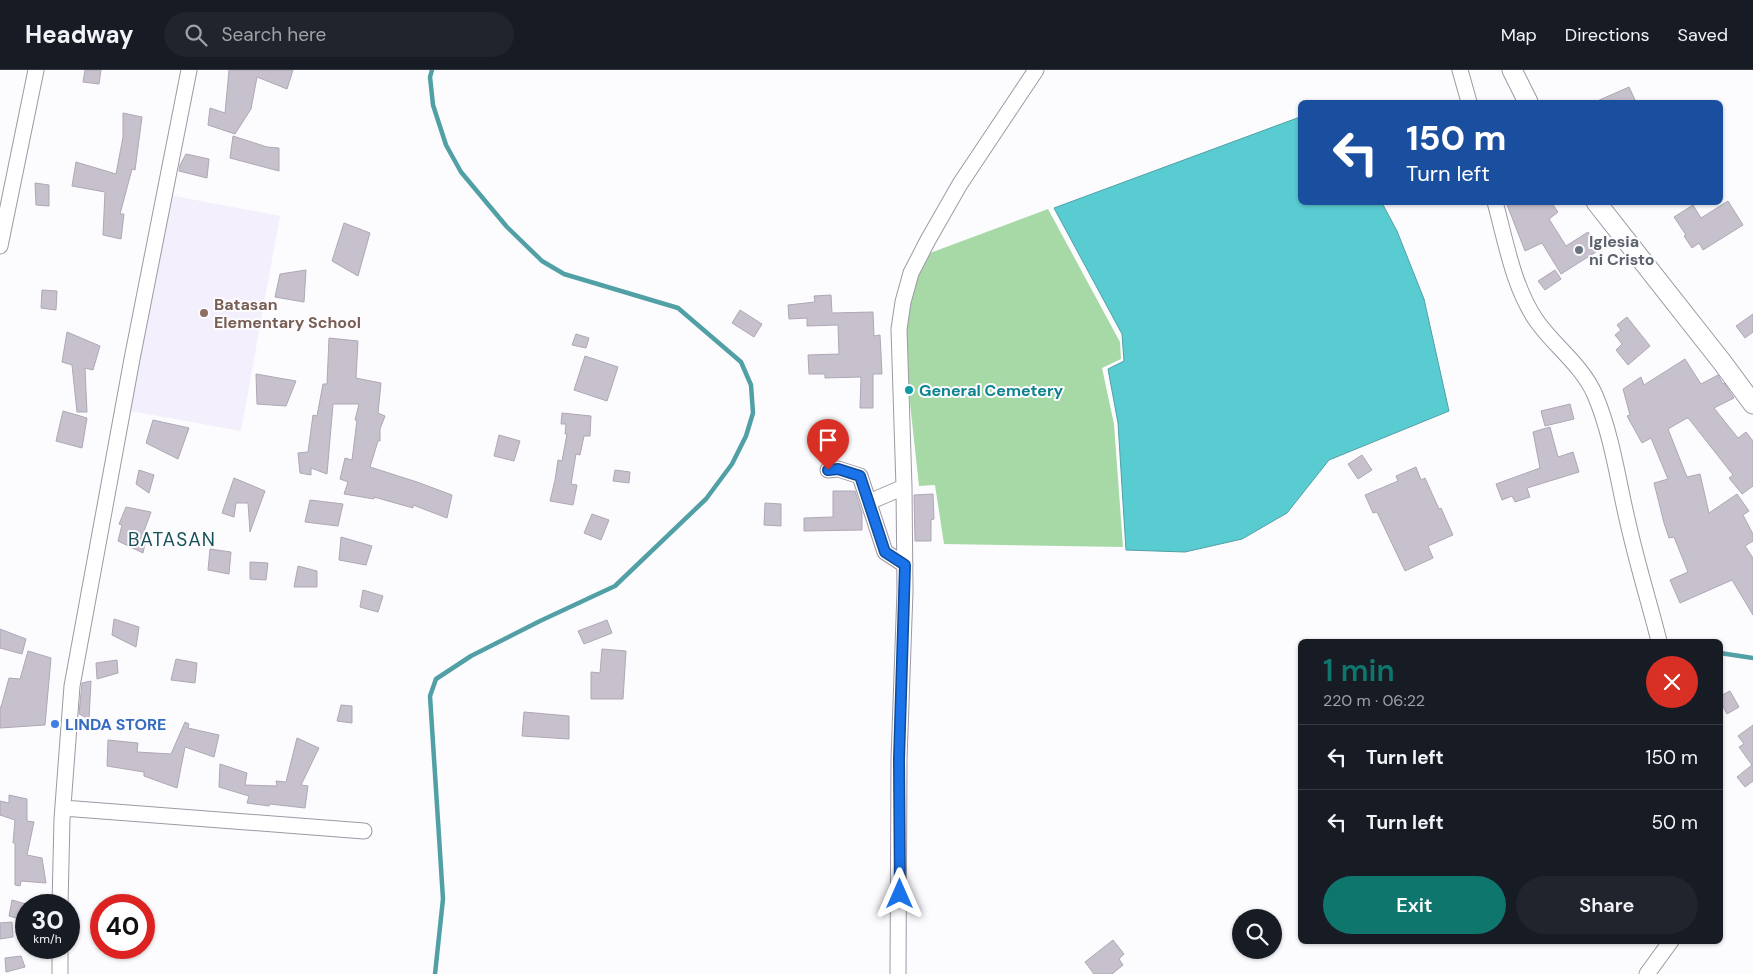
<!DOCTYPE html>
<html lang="en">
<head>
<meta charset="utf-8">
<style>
  :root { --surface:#171b24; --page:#20242c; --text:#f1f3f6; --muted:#9ea1a6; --line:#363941; --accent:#0f766e }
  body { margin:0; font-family:"DM Sans",sans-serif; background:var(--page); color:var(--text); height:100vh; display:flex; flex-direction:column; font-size:19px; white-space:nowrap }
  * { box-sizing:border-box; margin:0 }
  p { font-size:16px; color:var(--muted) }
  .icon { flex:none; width:28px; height:28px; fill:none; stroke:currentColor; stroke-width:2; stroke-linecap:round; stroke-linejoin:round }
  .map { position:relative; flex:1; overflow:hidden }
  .side { position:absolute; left:1298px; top:569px; width:425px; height:305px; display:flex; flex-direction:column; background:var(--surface); border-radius:8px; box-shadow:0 1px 4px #0004 }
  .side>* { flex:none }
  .guide { position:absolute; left:1298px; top:30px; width:425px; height:105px; border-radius:8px; box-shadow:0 1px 4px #0004; background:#1a4fa0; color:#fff; overflow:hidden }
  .fabs { position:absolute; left:1232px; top:839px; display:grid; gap:10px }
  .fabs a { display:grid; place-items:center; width:50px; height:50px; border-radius:50%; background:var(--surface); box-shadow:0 1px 4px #0004; font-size:25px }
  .speed { position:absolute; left:15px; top:824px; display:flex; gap:10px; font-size:25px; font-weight:700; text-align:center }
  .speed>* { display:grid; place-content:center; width:65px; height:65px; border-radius:50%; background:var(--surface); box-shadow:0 1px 4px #0004; line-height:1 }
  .speed small { font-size:12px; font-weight:400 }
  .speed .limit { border:8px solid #d22; background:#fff; color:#111 }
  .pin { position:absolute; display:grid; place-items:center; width:42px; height:42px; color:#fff; margin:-51px -21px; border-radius:50% 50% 50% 0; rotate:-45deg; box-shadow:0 0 5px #0007 }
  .pin .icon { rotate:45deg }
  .me { position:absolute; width:55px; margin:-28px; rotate:0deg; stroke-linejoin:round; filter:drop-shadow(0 0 4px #0008) }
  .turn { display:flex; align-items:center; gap:18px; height:105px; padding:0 25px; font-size:22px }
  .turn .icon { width:65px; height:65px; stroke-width:2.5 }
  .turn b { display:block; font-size:35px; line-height:42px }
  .round { display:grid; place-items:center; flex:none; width:52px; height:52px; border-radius:26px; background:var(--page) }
  .overview { display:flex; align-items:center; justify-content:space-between; height:85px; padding:0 25px }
  h1 { font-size:30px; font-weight:600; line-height:38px; color:var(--accent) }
  .button { display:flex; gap:10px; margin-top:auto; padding:10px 25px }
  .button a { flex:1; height:58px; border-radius:30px; background:var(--accent); color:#fff; font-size:20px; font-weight:600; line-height:58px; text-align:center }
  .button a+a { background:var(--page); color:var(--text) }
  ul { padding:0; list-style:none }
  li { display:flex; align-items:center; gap:15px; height:65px; padding:0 25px; border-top:1px solid var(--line) }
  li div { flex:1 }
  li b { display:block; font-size:19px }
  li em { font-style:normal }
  header { display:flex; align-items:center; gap:30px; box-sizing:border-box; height:70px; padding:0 25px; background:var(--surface); border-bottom:1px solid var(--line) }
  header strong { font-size:24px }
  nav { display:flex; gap:28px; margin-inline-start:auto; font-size:18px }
  .search { width:350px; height:45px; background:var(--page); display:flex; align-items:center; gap:12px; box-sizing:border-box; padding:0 18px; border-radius:28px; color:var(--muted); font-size:19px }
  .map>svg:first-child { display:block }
  .education { fill:#f3effc }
  .green { fill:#a7d9a6 }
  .water { fill:#59ccd1; stroke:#51a0a6 }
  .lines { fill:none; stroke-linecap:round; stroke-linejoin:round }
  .stream { stroke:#51a0a6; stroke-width:4.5 }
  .building { fill:#c7c1ce; stroke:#aea8b5 }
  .minor-casing { stroke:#9e98a4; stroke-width:17 }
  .major-casing { stroke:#9e98a4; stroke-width:21 }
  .minor { stroke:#fff; stroke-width:15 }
  .major { stroke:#fff; stroke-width:19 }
  .route-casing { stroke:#114b97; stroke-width:12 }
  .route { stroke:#1a73e8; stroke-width:9 }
  .worship-dot { fill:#6b7280; stroke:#fcfbfd; stroke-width:2 }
  .education-dot { fill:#8d6e63; stroke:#fcfbfd; stroke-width:2 }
  .culture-dot { fill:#0f9aa8; stroke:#fcfbfd; stroke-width:2 }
  .shop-dot { fill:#3f7fe0; stroke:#fcfbfd; stroke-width:2 }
  .labels { text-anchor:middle; stroke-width:4; stroke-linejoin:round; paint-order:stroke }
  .worship-label { font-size:16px; font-weight:bold; fill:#5b616d; stroke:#fcfbfd; text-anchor:start }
  .education-label { font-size:16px; font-weight:bold; fill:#785e54; stroke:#fcfbfd; text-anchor:start }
  .culture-label { font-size:16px; font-weight:bold; fill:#0d838f; stroke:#fcfbfd; text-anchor:start }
  .shop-label { font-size:16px; font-weight:bold; fill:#366cbe; stroke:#fcfbfd; text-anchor:start }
  .quarter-label { font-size:19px; letter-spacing:1px; fill:#165159; stroke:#fcfbfd }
</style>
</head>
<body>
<header>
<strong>Headway</strong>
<div class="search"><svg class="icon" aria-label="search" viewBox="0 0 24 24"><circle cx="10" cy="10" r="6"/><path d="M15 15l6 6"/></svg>Search here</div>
<nav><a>Map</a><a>Directions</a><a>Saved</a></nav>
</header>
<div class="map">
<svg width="1753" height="904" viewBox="0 0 1753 904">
  <rect width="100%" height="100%" fill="#fcfbfd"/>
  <path class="education" d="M 169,125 L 280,146 L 241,361 L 125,340 Z"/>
  <path class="green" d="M 1048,139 L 1120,272 L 1121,289 L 1102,298 L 1114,354 L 1123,477 L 944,474 L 935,415 L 919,416 L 905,287 L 906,251 L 922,186 Z"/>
  <path class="water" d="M 1300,47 L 1300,132 L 1382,133 L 1397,161 L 1424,229 L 1449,341 L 1329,390 L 1287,443 L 1242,469 L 1185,482 L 1126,480 L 1118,353 L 1108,299 L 1124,291 L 1122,264 L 1054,138 Z"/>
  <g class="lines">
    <path class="stream" d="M 432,0 L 430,7 L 433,35 L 446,75 L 461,102 L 507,157 L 542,191 L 564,204 L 678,238 L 741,292 L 751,315 L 753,343 L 746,366 L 732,394 L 706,429 L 615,516 L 540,551 L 471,586 L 436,609 L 430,626 L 443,829 L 435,904
      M 1720,583 L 1753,588"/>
  </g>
  <path class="building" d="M 85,0 L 101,0 L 99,14 L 83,12 Z
    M 229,0 L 293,0 L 287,19 L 257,7 L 251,39 L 235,64 L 208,55 L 210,38 L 225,43 Z
    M 1629,17 L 1636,32 L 1595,32 Z
    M 123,43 L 142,47 L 135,100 L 132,99 L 120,144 L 124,144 L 121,169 L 103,165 L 105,122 L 72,116 L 76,92 L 116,104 L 123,67 Z
    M 233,66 L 267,77 L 279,78 L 279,101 L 230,88 Z
    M 186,84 L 209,89 L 207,108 L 179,101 L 180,95 Z
    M 35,113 L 49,115 L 49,136 L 36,135 Z
    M 1728,131 L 1743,155 L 1703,180 L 1699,173 L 1692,178 L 1684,166 L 1686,165 L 1674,147 L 1693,135 L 1701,148 Z
    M 1506,132 L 1551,132 L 1558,142 L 1549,149 L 1566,176 L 1588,162 L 1599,180 L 1561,204 L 1542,173 L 1525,181 Z
    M 344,153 L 370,163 L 358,206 L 332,191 Z
    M 306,200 L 304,232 L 275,227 L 280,204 Z
    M 1555,200 L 1561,209 L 1545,220 L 1538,211 Z
    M 42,220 L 57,221 L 56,240 L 41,238 Z
    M 831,225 L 832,243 L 873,242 L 874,266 L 880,265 L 882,304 L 873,304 L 873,338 L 860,338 L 861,307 L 825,308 L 825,304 L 809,304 L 808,285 L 839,284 L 838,255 L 807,256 L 807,248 L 789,249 L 788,235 L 815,232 L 814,226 Z
    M 740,240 L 762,254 L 754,267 L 732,253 Z
    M 1753,244 L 1753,262 L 1745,268 L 1736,256 Z
    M 1627,247 L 1650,276 L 1628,295 L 1616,280 L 1622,274 L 1615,265 L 1621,260 L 1617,255 Z
    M 67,262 L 100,276 L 93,300 L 85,298 L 87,342 L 77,342 L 72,295 L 62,292 Z
    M 576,264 L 589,268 L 586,278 L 572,275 Z
    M 329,268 L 358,271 L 356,308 L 381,313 L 378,343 L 385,346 L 380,359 L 380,371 L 378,371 L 370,397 L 417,412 L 452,425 L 447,448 L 413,435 L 413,438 L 374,427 L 374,429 L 344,424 L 348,412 L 340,409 L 345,388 L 352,390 L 357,350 L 355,350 L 359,334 L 333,334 L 327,404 L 311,398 L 311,405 L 300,403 L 298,383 L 308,382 L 313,345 L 317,346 L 323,314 L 327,314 Z
    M 585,286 L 618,297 L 607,331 L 574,320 Z
    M 1685,289 L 1701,314 L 1718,305 L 1723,314 L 1724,313 L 1734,328 L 1714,338 L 1738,368 L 1746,362 L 1753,371 L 1753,416 L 1742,424 L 1729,408 L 1733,405 L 1689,349 L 1687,348 L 1668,359 L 1687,407 L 1700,404 L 1709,443 L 1737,424 L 1749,441 L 1743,445 L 1753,464 L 1753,471 L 1745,476 L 1753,488 L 1753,545 L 1732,510 L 1680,533 L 1670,510 L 1688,502 L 1674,467 L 1669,468 L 1664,453 L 1654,413 L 1668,409 L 1651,368 L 1642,373 L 1627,346 L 1630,345 L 1623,319 L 1641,307 L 1644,315 Z
    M 256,304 L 296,311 L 286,336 L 257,334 Z
    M 1570,334 L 1574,349 L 1545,356 L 1541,341 Z
    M 63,341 L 87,348 L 82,378 L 56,371 Z
    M 562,343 L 591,346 L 590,366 L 584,366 L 580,385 L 576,384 L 571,414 L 577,415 L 573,435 L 550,431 L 555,410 L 558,390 L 562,391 L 567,364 L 565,364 L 566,354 L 561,354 Z
    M 153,350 L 189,358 L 178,389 L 146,373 Z
    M 1550,357 L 1558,387 L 1573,382 L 1579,402 L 1527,418 L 1530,427 L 1515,432 L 1512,426 L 1502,430 L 1496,414 L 1540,398 L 1533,362 Z
    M 499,365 L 520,371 L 514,391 L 494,386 Z
    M 1362,385 L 1372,400 L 1358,409 L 1348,394 Z
    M 1416,397 L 1421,410 L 1425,408 L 1439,439 L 1441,438 L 1453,465 L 1428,476 L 1433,488 L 1405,501 L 1377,442 L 1373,443 L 1365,425 L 1398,411 L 1396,406 Z
    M 139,400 L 154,405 L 149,423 L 136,414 Z
    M 615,400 L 630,402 L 629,413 L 613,411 Z
    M 234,408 L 265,421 L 250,462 L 248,433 L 236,433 L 234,447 L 222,443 Z
    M 833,421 L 855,421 L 862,443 L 862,460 L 804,461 L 804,448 L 833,447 Z
    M 933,424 L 934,449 L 931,450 L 931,471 L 915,471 L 914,425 Z
    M 310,430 L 343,434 L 338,456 L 305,452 Z
    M 765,433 L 781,434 L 781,456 L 764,455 Z
    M 126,437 L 151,442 L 143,464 L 147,465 L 143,483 L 118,471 L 122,455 L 119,454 Z
    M 592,444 L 609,450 L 601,470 L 584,463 Z
    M 341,467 L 372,476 L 366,495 L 339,490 Z
    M 210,479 L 231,482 L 229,504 L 208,500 Z
    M 250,492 L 268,493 L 266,510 L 250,509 Z
    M 298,496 L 317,501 L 317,517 L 294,517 Z
    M 363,520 L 383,526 L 378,542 L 360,537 Z
    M 114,549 L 139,557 L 136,577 L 112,565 Z
    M 607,550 L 612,563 L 584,574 L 578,561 Z
    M 0,559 L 26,569 L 22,584 L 0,578 Z
    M 602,579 L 626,581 L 623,629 L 591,629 L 591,602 L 600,603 Z
    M 28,581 L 51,588 L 45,655 L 0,658 L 0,637 L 1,637 L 9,608 L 20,609 Z
    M 176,589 L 197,593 L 195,613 L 171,610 Z
    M 117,590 L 118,603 L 97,609 L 96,593 Z
    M 91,611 L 89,649 L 79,644 L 82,613 Z
    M 1730,621 L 1739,637 L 1727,644 L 1720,631 L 1720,626 Z
    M 341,635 L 352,636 L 352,653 L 337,651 Z
    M 524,642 L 569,646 L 569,669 L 522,666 Z
    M 185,652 L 189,654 L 188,658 L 219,665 L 214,687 L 185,677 L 177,718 L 144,706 L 144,702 L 107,696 L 108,670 L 138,673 L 137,682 L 171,684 Z
    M 1753,655 L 1753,711 L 1745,717 L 1737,707 L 1752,695 L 1739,677 L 1744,674 L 1738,666 Z
    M 297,668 L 319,678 L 301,715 L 308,716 L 305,738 L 270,734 L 269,736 L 247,733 L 249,726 L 219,717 L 220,694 L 247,703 L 245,715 L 277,716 L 276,711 L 286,712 Z
    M 9,725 L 27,729 L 27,751 L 34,752 L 27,785 L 42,788 L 46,813 L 21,811 L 20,816 L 15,815 L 15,773 L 13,773 L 15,750 L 0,745 L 0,731 L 9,733 Z
    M 12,830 L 26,834 L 26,851 L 9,846 Z
    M 12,852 L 13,867 L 0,869 L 0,853 Z
    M 1113,870 L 1124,884 L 1119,889 L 1123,895 L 1112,904 L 1094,904 L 1085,892 Z
    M 21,886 L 25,897 L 6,902 L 5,888 Z"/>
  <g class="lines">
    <defs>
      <path id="minor" d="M 1460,0 L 1469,32
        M 1495,132 C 1506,172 1513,216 1536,250 C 1554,276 1582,295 1595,325 C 1612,365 1618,411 1628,453 C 1637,493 1649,532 1659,571
        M 0,176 L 36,0
        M 828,400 L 838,399 L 860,406 L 885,482 L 905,495
        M 869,432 L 904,417
        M 63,738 L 364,761
        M 60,835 L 62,749 L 72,616 L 132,289 L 189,0
        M 60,878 L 60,904
        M 898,904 L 899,689 L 905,521 L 904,417 L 899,259 L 903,232 L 911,203 L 928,170 L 960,114 L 1036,0
        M 1647,904 L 1671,871"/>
      <path id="major" d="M 1512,0 L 1528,32
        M 1596,132 L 1722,292 L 1753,334"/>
    </defs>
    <use href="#minor" class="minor-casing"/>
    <use href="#major" class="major-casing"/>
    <use href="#minor" class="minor"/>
    <use href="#major" class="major"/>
  </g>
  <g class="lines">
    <defs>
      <path id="route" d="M 828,400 L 838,399 L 860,406 L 885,482 L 905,495 L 899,689 L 900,824"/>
    </defs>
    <use href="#route" class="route-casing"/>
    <use href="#route" class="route"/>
  </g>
  <circle class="worship-dot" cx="1579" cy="180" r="5"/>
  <circle class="education-dot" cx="204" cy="243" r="5"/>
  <circle class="culture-dot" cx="909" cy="320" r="5"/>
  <circle class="shop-dot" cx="55" cy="654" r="5"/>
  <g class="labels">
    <g class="worship-label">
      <text x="1589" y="177">Iglesia<tspan x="1589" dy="18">ni Cristo</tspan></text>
    </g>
    <g class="education-label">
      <text x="214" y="240">Batasan<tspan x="214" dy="18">Elementary School</tspan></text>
    </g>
    <g class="culture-label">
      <text x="919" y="326">General Cemetery</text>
    </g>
    <g class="shop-label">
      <text x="65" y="660">LINDA STORE</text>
    </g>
    <g class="quarter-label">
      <text x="172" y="476">BATASAN</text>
    </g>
  </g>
</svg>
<div class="fabs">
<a><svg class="icon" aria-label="search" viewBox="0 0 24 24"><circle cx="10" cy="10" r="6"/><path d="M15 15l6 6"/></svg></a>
</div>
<div class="speed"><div>30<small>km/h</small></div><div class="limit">40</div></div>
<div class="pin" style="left:828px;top:400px;background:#d93025"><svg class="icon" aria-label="arrive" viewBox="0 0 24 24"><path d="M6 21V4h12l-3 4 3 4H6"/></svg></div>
<svg class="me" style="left:900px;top:824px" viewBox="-20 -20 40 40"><path d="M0-17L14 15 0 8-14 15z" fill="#1a73e8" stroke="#fff" stroke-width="4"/></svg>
<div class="guide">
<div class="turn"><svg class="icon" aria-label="left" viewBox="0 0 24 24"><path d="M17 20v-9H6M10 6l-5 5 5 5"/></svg><div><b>150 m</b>Turn left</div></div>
</div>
<section class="side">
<div class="overview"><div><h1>1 min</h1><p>220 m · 06:22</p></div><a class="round" style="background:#d93025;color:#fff"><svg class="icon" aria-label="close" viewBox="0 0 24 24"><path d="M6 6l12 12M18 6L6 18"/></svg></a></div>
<ul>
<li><svg class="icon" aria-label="left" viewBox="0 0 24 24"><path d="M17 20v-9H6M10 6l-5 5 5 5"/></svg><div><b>Turn left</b></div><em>150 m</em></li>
<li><svg class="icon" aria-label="left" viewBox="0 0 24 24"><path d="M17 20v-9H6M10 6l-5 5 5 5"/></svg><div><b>Turn left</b></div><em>50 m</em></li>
</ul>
<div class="button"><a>Exit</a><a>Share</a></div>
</section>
</div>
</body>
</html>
